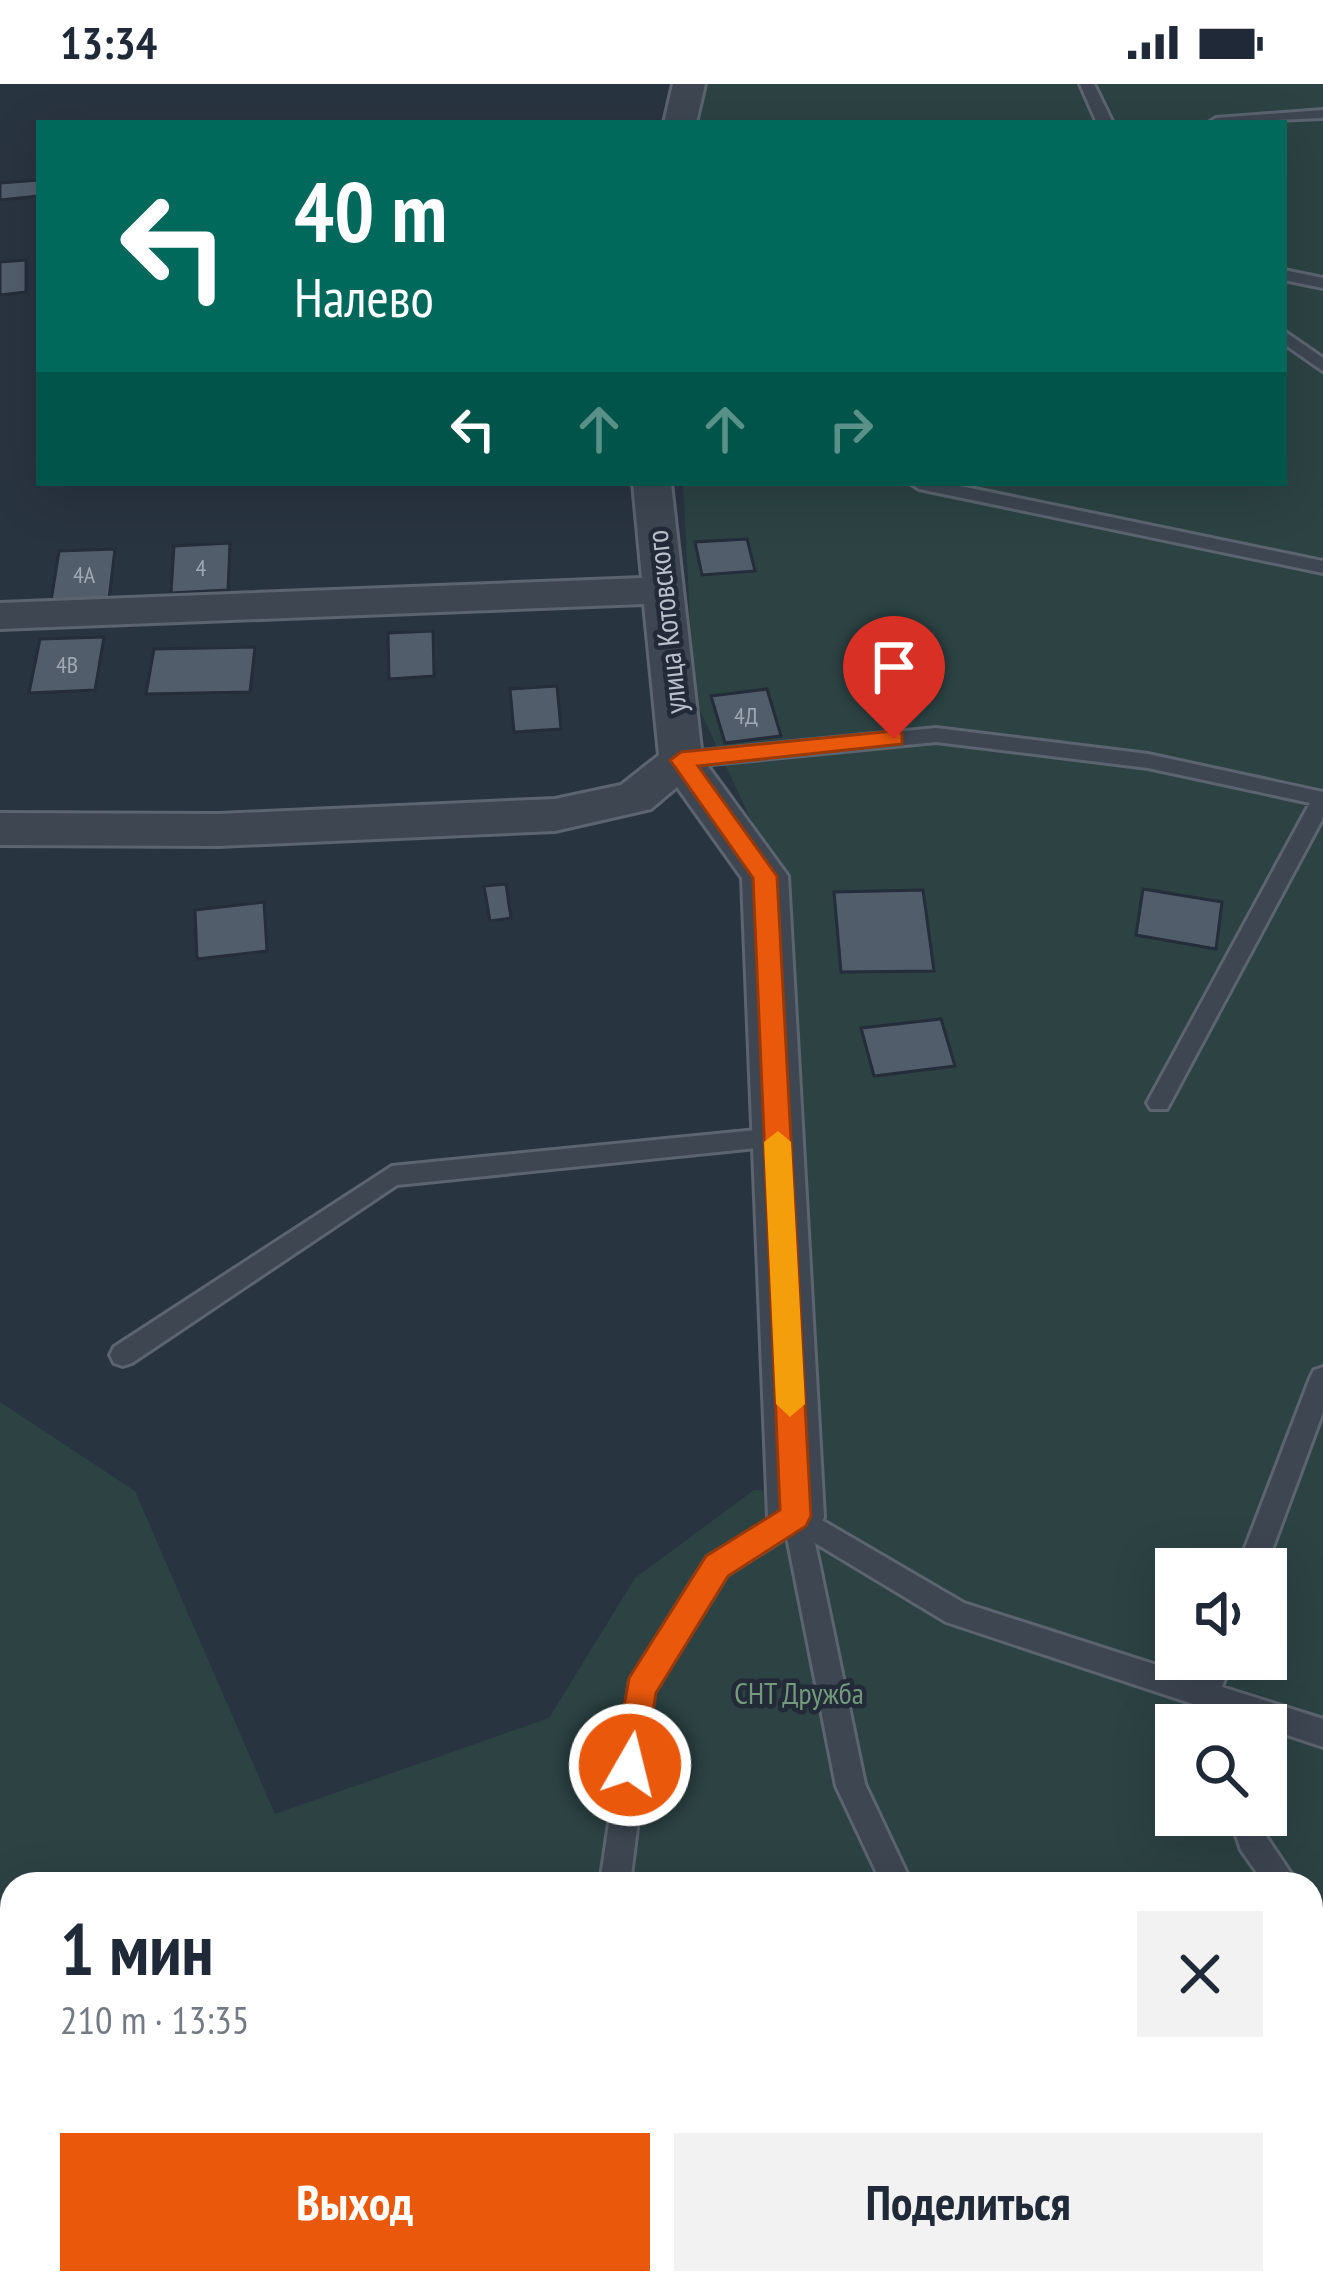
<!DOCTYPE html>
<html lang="ru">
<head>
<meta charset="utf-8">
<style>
  :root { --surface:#fff; --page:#f2f2f3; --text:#1f2937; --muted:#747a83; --accent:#ea580c }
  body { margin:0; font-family:"PT Sans Narrow",sans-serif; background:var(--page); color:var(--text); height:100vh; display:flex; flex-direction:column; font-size:45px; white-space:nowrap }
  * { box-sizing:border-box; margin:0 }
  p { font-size:39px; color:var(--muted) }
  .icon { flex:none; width:66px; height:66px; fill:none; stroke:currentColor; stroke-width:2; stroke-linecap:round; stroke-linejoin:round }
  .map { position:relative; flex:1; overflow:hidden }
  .details { position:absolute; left:0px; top:1788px; width:1323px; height:423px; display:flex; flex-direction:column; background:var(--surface); border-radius:36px 36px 0 0; box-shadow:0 12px 48px #0002 }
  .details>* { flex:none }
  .hud { position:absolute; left:36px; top:36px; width:1251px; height:366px; border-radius:0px; box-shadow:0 12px 48px #0002; background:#00695c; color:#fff; overflow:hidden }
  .buttons { position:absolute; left:1155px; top:1464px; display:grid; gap:24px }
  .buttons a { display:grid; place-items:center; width:132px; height:132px; border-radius:0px; background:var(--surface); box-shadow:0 12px 48px #0002; font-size:60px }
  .pin { position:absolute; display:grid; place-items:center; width:102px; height:102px; color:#fff; margin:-123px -51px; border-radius:50% 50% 50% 0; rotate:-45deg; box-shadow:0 0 12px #0007 }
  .pin .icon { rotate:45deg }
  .me { position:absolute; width:132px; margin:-66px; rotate:8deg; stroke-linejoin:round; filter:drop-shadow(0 0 9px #0008) }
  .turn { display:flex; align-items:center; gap:42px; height:252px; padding:0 60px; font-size:54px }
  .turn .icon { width:156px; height:156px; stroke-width:2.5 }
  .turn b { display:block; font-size:84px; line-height:102px }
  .lanes { display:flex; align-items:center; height:114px; padding:0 60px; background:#0003; justify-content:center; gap:60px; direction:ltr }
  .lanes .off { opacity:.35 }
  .round { display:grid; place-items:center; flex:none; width:126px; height:126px; border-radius:0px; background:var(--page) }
  .headline { display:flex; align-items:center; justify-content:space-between; height:204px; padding:0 60px }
  h1 { font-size:72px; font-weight:600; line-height:90px }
  .action { display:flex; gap:24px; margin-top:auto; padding:24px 60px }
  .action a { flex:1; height:138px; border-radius:0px; background:var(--accent); color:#fff; font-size:48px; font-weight:600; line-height:138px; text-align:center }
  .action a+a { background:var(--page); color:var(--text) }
  .status { display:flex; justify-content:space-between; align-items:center; height:84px; padding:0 60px; background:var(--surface); direction:ltr }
  .status svg { height:33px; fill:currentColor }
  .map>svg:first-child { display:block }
  .green { fill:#2c4243; fill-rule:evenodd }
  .building { fill:#525d6c; stroke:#242d39; stroke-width:3 }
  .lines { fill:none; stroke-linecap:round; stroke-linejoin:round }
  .lane-casing { stroke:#5b646f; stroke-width:6 }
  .street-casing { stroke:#5b646f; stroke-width:6 }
  .lane { fill:#3d4651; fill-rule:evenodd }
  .street { fill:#3d4651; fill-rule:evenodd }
  .route { fill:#ea580c; stroke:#983908; stroke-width:3 }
  .slow { fill:#f59e0b }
  .labels { text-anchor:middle; stroke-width:9; stroke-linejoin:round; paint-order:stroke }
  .number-label { font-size:24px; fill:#a0a8b3 }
  .street-label { font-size:30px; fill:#bac1cb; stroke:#222b37 }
  .park-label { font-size:30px; fill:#739a7c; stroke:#222b37 }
</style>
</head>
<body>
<div class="status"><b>13:34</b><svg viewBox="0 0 49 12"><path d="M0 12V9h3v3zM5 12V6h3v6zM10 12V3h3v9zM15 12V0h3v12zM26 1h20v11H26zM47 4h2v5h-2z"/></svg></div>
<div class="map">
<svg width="1323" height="2210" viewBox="0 0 1323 2210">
  <rect width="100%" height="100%" fill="#293441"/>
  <path class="green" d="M 701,0 L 1323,0 L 1323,2210 L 0,2210 L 0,1318 L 135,1407 L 275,1730 L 549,1634 L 635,1494 L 754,1406 L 819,1407 L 800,980 L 783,785 L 761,757 L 694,614 L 683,399 L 1284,399 L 1284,39 L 693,39 ZM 1176,1485 L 1266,1485 L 1266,1575 L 1176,1575 ZM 1176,1641 L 1266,1641 L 1266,1731 L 1176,1731 ZM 12,1800 L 1311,1800 L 1311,2199 L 12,2199 Z"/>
  <path class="building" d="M 39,96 L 39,112 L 0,116 L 0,99 Z
    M 26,176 L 26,208 L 0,211 L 0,178 Z
    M 747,455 L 755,487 L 702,491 L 695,458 Z
    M 230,459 L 228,506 L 171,509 L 174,462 Z
    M 115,465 L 109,515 L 51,517 L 59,467 Z
    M 433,547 L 434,592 L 389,595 L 388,549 Z
    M 104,553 L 95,606 L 29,609 L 40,555 Z
    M 255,563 L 250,608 L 146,610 L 154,565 Z
    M 557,602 L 561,645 L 514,648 L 510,605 Z
    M 767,605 L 781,652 L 725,659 L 711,612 Z
    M 506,800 L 511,834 L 490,837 L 484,802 Z
    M 1143,805 L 1222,818 L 1216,865 L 1136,851 Z
    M 923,806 L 934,887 L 841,888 L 834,808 Z
    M 264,818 L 267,867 L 197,875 L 195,826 Z
    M 941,935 L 955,982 L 874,992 L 861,944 Z"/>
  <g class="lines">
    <defs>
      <path id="lane" d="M 1080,0 L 1094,0 L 1113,39 L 1097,39 Z
        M 1323,26 L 1323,34 L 1208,39 L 1216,34 Z
        M 1284,186 L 1323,194 L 1323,204 L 1284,196 Z
        M 1284,247 L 1323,274 L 1323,287 L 1284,260 Z
        M 910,399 L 946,399 L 1323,477 L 1323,489 L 919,405 Z
        M 936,644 L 1148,670 L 1323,708 L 1323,734 L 1167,1025 L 1151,1025 L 1147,1019 L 1310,719 L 1148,684 L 936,658 L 681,683 L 671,676 L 681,669 Z
        M 777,1044 L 785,1046 L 789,1053 L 785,1060 L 777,1062 L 397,1101 L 132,1279 L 123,1282 L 114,1279 L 110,1271 L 114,1263 L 392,1082 Z
        M 1323,1283 L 1323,1328 L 1265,1485 L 1237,1485 L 1310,1294 L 1314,1286 Z
        M 796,1421 L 964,1519 L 1197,1594 L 1204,1575 L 1232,1575 L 1222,1603 L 1323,1635 L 1323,1663 L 1227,1631 L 1230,1641 L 1202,1641 L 1196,1621 L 946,1538 L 815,1459 L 865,1700 L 912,1800 L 882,1800 L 836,1702 L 787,1453 L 727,1491 L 654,1609 L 630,1800 L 600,1800 L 630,1596 L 707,1473 Z
        M 1229,1731 L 1259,1731 L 1264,1749 L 1298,1800 L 1265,1800 L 1241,1766 Z
        M 1311,1825 L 1323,1831 L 1323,1873 L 1311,1867 Z
        M 601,2199 L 635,2199 L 634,2210 L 600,2210 Z
        M 1043,2199 L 1077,2199 L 1081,2210 L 1047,2210 Z"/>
      <path id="street" d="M 673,0 L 705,0 L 696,39 L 664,39 Z
        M 633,399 L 671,399 L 702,674 L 788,792 L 824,1433 L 816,1451 L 796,1459 L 776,1451 L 768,1433 L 742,794 L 677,703 L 651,725 L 555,747 L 219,762 L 0,761 L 0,729 L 219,730 L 555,715 L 621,701 L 659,671 L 644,520 L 0,545 L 0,519 L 642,494 Z"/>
    </defs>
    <use href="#lane" class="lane-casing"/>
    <use href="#street" class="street-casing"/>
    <use href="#lane" class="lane"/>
    <use href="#street" class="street"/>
  </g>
  <path class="route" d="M 894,647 L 902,649 L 902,660 L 698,682 L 777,792 L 811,1432 L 806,1442 L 728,1492 L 656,1609 L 642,1692 L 630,1697 L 618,1692 L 614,1681 L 629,1594 L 706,1472 L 780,1426 L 753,794 L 670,676 L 681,668 Z"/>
  <path class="slow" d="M 778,1047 L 791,1058 L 805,1320 L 790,1333 L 776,1320 L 764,1058 Z"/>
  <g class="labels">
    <g class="number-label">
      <text x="201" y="492">4</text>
      <text x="84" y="499">4А</text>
      <text x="67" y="589">4В</text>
      <text x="746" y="640">4Д</text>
    </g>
    <g class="street-label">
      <text transform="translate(667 538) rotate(-96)" y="10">улица Котовского</text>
    </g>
    <g class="park-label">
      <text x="799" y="1620">СНТ Дружба</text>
    </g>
  </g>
</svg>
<div class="buttons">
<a><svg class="icon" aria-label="sound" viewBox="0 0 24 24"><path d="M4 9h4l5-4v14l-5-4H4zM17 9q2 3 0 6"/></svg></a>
<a><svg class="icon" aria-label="search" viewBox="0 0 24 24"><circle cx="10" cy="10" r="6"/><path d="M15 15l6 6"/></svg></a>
</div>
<div class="pin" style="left:894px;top:655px;background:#d93025"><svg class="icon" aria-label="arrive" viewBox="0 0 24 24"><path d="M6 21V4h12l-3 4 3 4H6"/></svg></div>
<svg class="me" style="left:630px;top:1681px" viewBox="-20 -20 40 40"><circle r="17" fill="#ea580c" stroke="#fff" stroke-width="3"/><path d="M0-11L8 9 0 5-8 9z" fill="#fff"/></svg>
<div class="hud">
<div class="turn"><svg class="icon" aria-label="left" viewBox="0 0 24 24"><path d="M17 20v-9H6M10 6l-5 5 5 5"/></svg><div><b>40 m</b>Налево</div></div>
<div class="lanes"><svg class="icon" aria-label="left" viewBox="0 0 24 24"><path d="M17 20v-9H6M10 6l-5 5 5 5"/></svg><svg class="icon off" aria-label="ahead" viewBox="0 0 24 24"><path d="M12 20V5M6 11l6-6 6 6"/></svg><svg class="icon off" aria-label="ahead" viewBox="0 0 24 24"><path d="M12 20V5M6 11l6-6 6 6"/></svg><svg class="icon off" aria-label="right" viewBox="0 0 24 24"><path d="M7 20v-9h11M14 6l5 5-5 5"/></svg></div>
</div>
<section class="details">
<div class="headline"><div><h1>1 мин</h1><p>210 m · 13:35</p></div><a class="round"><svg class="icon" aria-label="close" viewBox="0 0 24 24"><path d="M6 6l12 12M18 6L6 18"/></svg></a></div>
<div class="action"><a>Выход</a><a>Поделиться</a></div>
</section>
</div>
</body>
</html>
